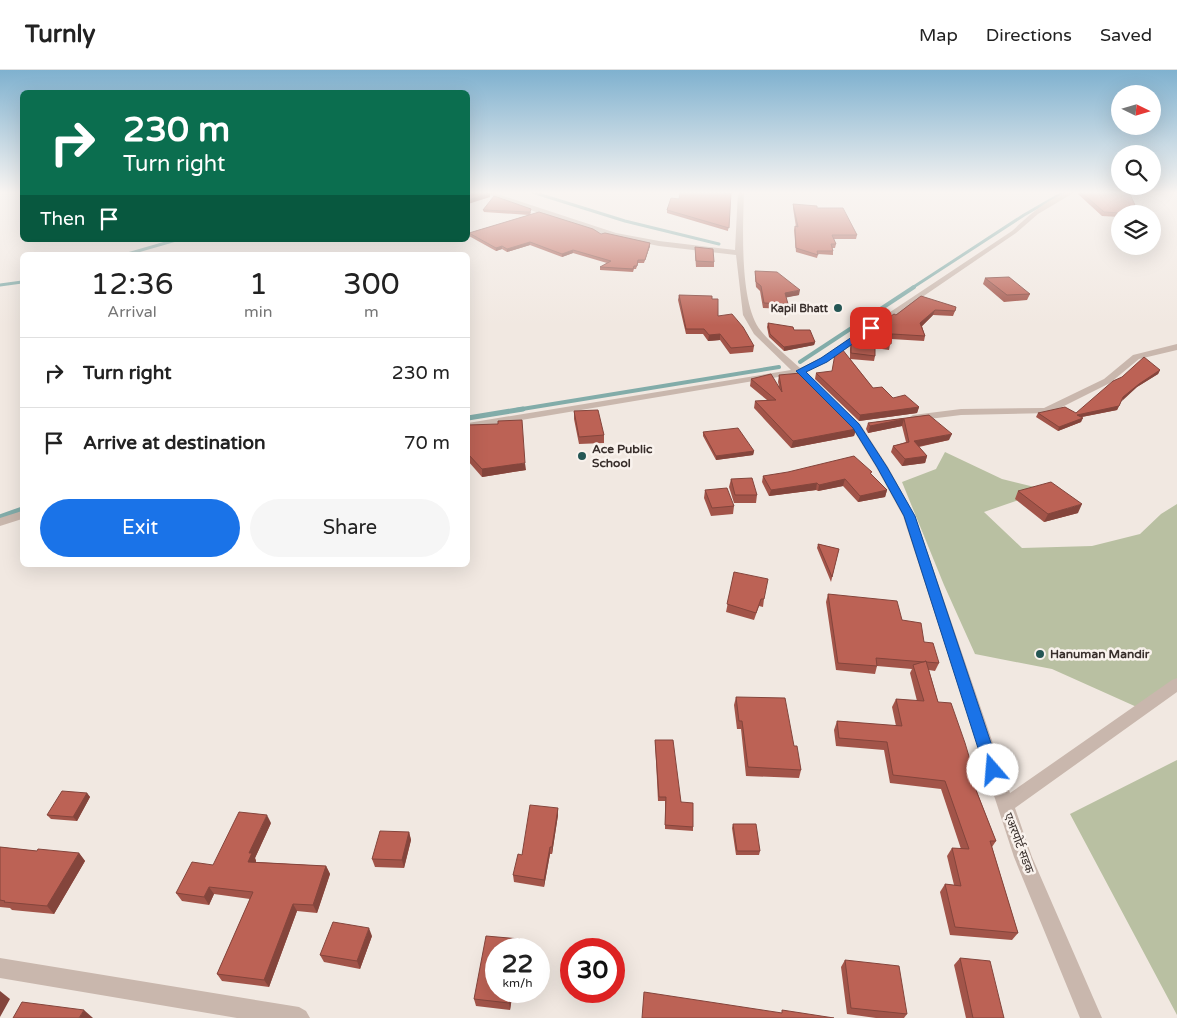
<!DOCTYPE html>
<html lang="en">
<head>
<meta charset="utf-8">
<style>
  :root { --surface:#fff; --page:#f6f6f6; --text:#222; --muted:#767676; --line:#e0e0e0; --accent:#1a73e8 }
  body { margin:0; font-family:"Varela Round","Noto Sans Devanagari",sans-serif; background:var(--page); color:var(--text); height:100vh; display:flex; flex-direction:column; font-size:19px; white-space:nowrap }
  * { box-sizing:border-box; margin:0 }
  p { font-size:16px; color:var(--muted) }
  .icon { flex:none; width:28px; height:28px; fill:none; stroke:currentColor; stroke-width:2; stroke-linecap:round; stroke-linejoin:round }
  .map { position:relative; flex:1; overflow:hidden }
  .details { position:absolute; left:20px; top:182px; width:450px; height:315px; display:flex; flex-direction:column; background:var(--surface); border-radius:8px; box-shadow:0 5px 20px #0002 }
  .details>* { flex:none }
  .top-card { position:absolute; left:20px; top:20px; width:450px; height:152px; border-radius:8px; box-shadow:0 5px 20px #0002; background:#0b6e4f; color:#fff; overflow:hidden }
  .needle { width:32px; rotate:95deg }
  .tools { position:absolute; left:1111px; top:15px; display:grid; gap:10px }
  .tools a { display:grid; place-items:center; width:50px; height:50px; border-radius:50%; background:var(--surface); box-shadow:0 5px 20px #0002; font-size:25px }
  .speed { position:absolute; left:485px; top:868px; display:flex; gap:10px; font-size:25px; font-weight:700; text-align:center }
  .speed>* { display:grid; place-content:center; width:65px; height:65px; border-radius:50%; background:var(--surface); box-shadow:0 5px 20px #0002; line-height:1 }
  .speed small { font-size:12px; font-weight:400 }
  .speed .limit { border:8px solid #d22; background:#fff; color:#111 }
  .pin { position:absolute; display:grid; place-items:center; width:42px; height:42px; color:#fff; margin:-21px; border-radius:10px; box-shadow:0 2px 8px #0006 }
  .me { position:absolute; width:55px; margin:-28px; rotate:342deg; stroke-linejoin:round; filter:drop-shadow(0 0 4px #0008) }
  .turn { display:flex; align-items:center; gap:18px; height:105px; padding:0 20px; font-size:22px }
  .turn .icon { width:65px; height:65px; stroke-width:2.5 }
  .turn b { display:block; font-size:35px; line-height:42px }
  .then { display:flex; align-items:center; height:48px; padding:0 20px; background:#0003; gap:10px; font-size:19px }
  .eta { display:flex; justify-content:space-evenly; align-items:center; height:85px; text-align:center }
  .eta b { font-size:30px; font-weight:600; line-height:35px }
  .action { display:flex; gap:10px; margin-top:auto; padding:10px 20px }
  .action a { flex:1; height:58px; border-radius:30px; background:var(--accent); color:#fff; font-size:20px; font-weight:600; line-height:58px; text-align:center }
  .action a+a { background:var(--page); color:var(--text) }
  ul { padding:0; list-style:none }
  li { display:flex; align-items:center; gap:15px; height:70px; padding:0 20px; border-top:1px solid var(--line) }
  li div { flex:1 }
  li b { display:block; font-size:19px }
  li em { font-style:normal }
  header { display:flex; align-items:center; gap:30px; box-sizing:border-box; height:70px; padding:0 25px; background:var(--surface); border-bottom:1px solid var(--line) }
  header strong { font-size:24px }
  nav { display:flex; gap:28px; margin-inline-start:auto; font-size:18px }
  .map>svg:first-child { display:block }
  .green { fill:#b9c0a2 }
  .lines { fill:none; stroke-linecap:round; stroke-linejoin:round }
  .stream-far2 { stroke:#82aca9; stroke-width:3 }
  .stream-far1 { stroke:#82aca9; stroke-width:4 }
  .stream { stroke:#82aca9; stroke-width:5 }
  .minor { fill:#c9b7ad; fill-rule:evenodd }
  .wall { fill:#a25449 }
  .shaded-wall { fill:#84453c }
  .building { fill:#bc6255; stroke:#84453c }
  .route { fill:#1a73e8; stroke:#114b97 }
  .poi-dot { fill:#245654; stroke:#f9f2ed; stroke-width:2 }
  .labels { text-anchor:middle; stroke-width:5; stroke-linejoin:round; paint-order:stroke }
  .far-poi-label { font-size:11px; font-weight:bold; fill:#382e2b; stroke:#f9f2ed; text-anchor:end }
  .poi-label { font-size:12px; font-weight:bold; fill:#382e2b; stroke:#f9f2ed; text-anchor:start }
  .street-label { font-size:12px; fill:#382e2b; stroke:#f9f2ed }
</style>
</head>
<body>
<header>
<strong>Turnly</strong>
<nav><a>Map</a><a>Directions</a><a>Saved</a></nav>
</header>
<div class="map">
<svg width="1177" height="948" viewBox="0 0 1177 948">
  <rect width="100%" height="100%" fill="#f1e8e1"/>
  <path class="green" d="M 945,382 L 1002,409 L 1047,420 L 984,442 L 1022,478 L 1092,476 L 1140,464 L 1161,444 L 1177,434 L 1177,611 L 1139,638 L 1052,599 L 975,584 L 944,515 L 902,412 L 936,399 Z
    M 1177,690 L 1177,945 L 1070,744 Z"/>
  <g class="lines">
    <path class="stream-far2" d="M 532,122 L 625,151 L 719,174
      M 124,185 L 176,170
      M 0,215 L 22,212
      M 912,218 L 1024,145 L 1064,122"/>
    <path class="stream-far1" d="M 800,292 L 914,217
      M 516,340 L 779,297"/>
    <path class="stream" d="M 468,348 L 523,339
      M 0,447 L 22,439"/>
    <path class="minor" d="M 481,122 L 491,122 L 616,163 L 659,171 L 735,180 L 738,122 L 744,122 C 743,156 739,235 761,261 C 772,274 787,286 800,298 L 821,288 L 1012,161 C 1027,147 1054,122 1075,122 L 1038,144 L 1016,163 L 827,292 L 805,302 L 860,354 L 888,397 L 915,446 L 1010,723 L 1172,610 L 1177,608 L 1177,622 L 1015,738 L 1032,787 L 1102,948 L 1080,948 L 1014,787 L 903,446 L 876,397 L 852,358 L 796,304 L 468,359 L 468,353 L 791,300 L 754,264 L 743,245 L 736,185 L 659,176 L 614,167 L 555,149 Z
      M 1177,274 L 1177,280 L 1139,289 L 1110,313 L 1050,343 L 961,345 L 913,351 L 908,348 L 913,345 L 961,339 L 1044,338 L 1104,309 L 1133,285 Z
      M 22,441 L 22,449 L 0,456 L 0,448 Z
      M 0,888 L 299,937 L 306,941 L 310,948 L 237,948 L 0,908 Z"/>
  </g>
  <path class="wall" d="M 1079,122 L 1129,122 L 1139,144 L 1120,144 L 1120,147 L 1102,146 L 1078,124 Z
    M 724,123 L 731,123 L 728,161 L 667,143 L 667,140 L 679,129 Z
    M 793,134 L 817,138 L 857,165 L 856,169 L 834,169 L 836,174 L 835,178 L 832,178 L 833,181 L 833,185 L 818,184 L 817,188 L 796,182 L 794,160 L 795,156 L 796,157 L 793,138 Z
    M 483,140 L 531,142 L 530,145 L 601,164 L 650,173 L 650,176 L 644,193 L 638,193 L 636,199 L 634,199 L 633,202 L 600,200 L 600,197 L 607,193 L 573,183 L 562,187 L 530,175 L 507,182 L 502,179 L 496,181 L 469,166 L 469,163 L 529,145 L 484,142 Z
    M 695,177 L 714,192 L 714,197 L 696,197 L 695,183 Z
    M 755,201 L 799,225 L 786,227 L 788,234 L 787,239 L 763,238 L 760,221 L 756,217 L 755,206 Z
    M 985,208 L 1030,224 L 1027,230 L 1004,232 L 983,214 Z
    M 679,225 L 712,229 L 718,246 L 754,276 L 753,282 L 730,284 L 720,270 L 708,271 L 703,264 L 686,264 L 678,230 Z
    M 921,226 L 955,241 L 953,246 L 933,245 L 922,256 L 925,266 L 924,271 L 891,269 L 889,280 L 875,278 L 875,286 L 874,291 L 850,289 L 873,318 L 893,328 L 919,337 L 917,343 L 859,351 L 815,309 L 816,303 L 832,302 L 850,288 L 850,279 L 851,273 L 896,245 Z
    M 768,253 L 815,272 L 814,275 L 784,281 L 769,267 L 767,257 Z
    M 1160,300 L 1158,304 L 1137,317 L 1122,330 L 1117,340 L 1082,347 L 1081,352 L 1058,361 L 1036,347 L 1038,343 L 1076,343 Z
    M 779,305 L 856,359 L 854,366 L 791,378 L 754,338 L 755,331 L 767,330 L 750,316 L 751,309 L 779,316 L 778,312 Z
    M 574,341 L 604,365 L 604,373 L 579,374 L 574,349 Z
    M 929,345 L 949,370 L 919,377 L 927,386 L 925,393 L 902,396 L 891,382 L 893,376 L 906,372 L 902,356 L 868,363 L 866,359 L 868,353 Z
    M 468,355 L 526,400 L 482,407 L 468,391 Z
    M 703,362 L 754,381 L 753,385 L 716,390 L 703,366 Z
    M 871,404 L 887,420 L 885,427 L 858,432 L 843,416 L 818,421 L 816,420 L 769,426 L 762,412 L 763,406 Z
    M 731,409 L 757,425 L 756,433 L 734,433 L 729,417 Z
    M 705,420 L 734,436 L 733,444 L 711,446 L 704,428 Z
    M 1018,421 L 1078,443 L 1044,452 L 1015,429 Z
    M 818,474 L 839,479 L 831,512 L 817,478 Z
    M 734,502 L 764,529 L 763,537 L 759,536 L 754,550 L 726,542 Z
    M 828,524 L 902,550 L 924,572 L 939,593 L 935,601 L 929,600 L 938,632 L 976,710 L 974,714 L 996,771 L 992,777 L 1018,863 L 1012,870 L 950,865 L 940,822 L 945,814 L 954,815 L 947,786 L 952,778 L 961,779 L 941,719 L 890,713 L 884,680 L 836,676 L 834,660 L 837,651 L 896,656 L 892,637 L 896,629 L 917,631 L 910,603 L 912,599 L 877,596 L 875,604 L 836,600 L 826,532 Z
    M 736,627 L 794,676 L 801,700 L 799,708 L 746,706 L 741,659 L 737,659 L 734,635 Z
    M 655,670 L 681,732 L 693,757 L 693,761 L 665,759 L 665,731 L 658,731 Z
    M 87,723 L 90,727 L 77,751 L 51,749 L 47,745 Z
    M 558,738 L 558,745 L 552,784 L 550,784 L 544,817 L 514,812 L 513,805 L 522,785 Z
    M 271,753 L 255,788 L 256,791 L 256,792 L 326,796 L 330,804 L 317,843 L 297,841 L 269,917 L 222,911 L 217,904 L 250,829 L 214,824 L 209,835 L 182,831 L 176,823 Z
    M 733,754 L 760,781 L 759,785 L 736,785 L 732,758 Z
    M 409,762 L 411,770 L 404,798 L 375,797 L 372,789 Z
    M 0,777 L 37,781 L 79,783 L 85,791 L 54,844 L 12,840 L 10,838 L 0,837 Z
    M 372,866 L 360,899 L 324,892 L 320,885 Z
    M 520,869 L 521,876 L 496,921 L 513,921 L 510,940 L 476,936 L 474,929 Z
    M 960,888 L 1004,948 L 966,948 L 954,895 Z
    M 845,890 L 907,944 L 904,948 L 876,948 L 847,944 L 841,897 Z"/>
  <path class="shaded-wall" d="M 490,123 L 490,127 L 468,134 L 468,130 Z
    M 530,172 L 530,175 L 507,182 L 507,179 Z
    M 650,173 L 650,176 L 644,193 L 645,190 Z
    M 502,176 L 502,179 L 496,181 L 496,178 Z
    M 573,180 L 573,183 L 562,187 L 562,184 Z
    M 800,220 L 799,225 L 784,228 L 785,223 Z
    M 935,240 L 933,245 L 919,259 L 920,253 Z
    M 720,264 L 720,270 L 708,271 L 709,265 Z
    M 815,272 L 814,275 L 784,281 L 784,277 Z
    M 1160,300 L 1158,304 L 1137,317 L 1122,331 L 1123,327 L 1139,314 Z
    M 1119,336 L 1117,340 L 1076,348 L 1077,345 Z
    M 919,337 L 917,343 L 859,351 L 860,345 Z
    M 1083,348 L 1081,352 L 1058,361 L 1059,357 Z
    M 904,349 L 902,356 L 868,363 L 870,356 Z
    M 856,359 L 854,366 L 791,378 L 793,371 Z
    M 952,364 L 949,370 L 911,378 L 914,371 Z
    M 754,381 L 753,385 L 716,390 L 716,386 Z
    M 927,386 L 925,393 L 902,396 L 905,389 Z
    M 525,393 L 526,400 L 482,407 L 482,399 Z
    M 845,409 L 843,416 L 818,421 L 819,415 Z
    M 817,413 L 816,420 L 769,426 L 771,420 Z
    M 887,420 L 885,427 L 858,432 L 860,426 Z
    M 1082,434 L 1078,443 L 1044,452 L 1048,444 Z
    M 87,723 L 90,727 L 77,751 L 73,747 Z
    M 558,738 L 558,745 L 552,784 L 552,777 Z
    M 267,745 L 271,753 L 255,788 L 256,791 L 252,800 L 248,792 L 249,783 Z
    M 409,762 L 411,770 L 404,798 L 402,790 Z
    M 550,777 L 550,784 L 544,817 L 544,810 Z
    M 79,783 L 85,791 L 54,844 L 47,836 Z
    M 326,796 L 330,804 L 317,843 L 313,835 Z
    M 209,817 L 214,824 L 209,835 L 204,827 Z
    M 293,834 L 297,841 L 269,917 L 264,910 Z
    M 369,858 L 372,866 L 360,899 L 357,891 Z
    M 520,869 L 520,879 L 518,879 Z
    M 0,921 L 10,929 L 0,947 Z
    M 511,921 L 513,921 L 510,940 L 509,933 Z
    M 84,940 L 93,948 L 79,948 Z"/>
  <path class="building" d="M 468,122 L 488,122 L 490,123 L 468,130 Z
    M 680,122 L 724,122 L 724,123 L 731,123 L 729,158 L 667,140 L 671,128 L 679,129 Z
    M 1081,122 L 1129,122 L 1139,144 L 1104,142 Z
    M 494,126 L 531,139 L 530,142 L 483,140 Z
    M 793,134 L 817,136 L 817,138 L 843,138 L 857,165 L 832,165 L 836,174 L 831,174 L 833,181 L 817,181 L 818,185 L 796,178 L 795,156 L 798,157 Z
    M 539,142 L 593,159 L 601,164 L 605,163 L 650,173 L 645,190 L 638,190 L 637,196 L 634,196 L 633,199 L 600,197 L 611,191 L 573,180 L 562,184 L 530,172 L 507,179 L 502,176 L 496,178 L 469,163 Z
    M 695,177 L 713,179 L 714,192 L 696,191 Z
    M 755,201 L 777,202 L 800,220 L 785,223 L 788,234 L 764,233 L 761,216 L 756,212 Z
    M 1009,207 L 1030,224 L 1007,225 L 985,208 Z
    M 679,225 L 712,226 L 712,229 L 718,229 L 718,246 L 732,244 L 743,257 L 754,276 L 731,278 L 720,264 L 709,265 L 704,259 L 686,259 Z
    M 921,226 L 956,237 L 955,241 L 935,240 L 920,253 L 925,266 L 892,264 L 891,274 L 875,272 L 875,286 L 851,283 L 851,273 L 894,244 L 896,245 Z
    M 768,253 L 793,257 L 794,260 L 810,260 L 815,272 L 784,277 L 770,264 Z
    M 842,279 L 873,318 L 882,317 L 893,328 L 905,325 L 919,337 L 860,345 L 816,303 L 832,301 L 835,284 Z
    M 1144,287 L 1160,300 L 1139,314 L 1123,327 L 1119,336 L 1077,345 L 1083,348 L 1059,357 L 1038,343 L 1065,337 L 1076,343 L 1113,311 L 1122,307 Z
    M 801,303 L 852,352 L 856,359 L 793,371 L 755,331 L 776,330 L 751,309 L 771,304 L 782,322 L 779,305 Z
    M 598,340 L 604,365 L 579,367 L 574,341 Z
    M 929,345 L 952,364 L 914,371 L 927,386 L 905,389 L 893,376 L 909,372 L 904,349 L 870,356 L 868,353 Z
    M 522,350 L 525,393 L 482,399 L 468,384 L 468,355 L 498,354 L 498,351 Z
    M 738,358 L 754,381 L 716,386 L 703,362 Z
    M 854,386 L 872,402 L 870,403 L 887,420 L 860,426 L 845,409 L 819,415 L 817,413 L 771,420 L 763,406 L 788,402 Z
    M 752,408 L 757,425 L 735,425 L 731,409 Z
    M 1051,412 L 1082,434 L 1048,444 L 1018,421 Z
    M 727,418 L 734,436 L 712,438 L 705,420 Z
    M 818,474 L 839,479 L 832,507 Z
    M 734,502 L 768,509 L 764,529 L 761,529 L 756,543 L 727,534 Z
    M 828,524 L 897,531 L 902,550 L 921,553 L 924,572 L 933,573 L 939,593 L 926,592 L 926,591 L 924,592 L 876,588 L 877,596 L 838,593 Z
    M 926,591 L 938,632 L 951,633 L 965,673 L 976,710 L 972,710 L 996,771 L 990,771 L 1018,863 L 955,857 L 945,814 L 961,816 L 952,778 L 969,779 L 945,711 L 893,705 L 887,672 L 839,668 L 837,651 L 902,656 L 896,629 L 924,631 L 913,595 Z
    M 736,627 L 785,628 L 794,676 L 797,676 L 801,700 L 748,697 L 742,651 L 739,651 Z
    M 655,670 L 673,670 L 681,732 L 693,733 L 693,757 L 665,755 L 666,727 L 659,727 Z
    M 62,721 L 87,723 L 73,747 L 47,745 Z
    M 530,735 L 558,738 L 552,777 L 550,777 L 544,810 L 513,805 L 518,784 L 522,785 Z
    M 239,742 L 267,745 L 249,783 L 252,783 L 248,792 L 326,796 L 313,835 L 293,834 L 264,910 L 217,904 L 253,822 L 209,817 L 204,827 L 176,823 L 192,792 L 213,795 Z
    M 733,754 L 756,754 L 760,781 L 737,781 Z
    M 380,761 L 409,762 L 402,790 L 372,789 Z
    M 0,777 L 37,781 L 38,779 L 79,783 L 47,836 L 4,832 L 5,831 L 0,830 Z
    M 333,852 L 369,858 L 357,891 L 320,885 Z
    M 486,866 L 520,869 L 518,879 L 496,879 L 496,921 L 511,921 L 509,933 L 474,929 Z
    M 960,888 L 990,891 L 1004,948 L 973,948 Z
    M 845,890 L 899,896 L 907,944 L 851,938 Z
    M 644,922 L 782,943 L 782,940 L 834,948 L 642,948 Z
    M 22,932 L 84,940 L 79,948 L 13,948 Z"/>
  <linearGradient id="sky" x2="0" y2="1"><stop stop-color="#7fb1cf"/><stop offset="0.48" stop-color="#f9f5f2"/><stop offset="1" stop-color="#f9f5f2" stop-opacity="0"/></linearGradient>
  <rect width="1177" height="255" fill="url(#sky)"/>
  <path class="route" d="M 868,256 L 875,258 L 827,292 L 806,302 L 859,354 L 887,397 L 915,446 L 1000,700 L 998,705 L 993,707 L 988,705 L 985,700 L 904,446 L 877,397 L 853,358 L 796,301 L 821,288 Z"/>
  <g class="poi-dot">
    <circle cx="838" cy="238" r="5"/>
    <circle cx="582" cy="386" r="5"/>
    <circle cx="1040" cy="584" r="5"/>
  </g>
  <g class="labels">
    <g class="far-poi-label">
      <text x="828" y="242">Kapil Bhatt</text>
    </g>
    <g class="poi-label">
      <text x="592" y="383">Ace Public<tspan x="592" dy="14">School</tspan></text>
      <text x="1050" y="588">Hanuman Mandir</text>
    </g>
    <g class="street-label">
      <text transform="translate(1019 773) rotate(69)" y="4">एअरपोर्ट सडक</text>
    </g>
  </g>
</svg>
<div class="tools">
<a><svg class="needle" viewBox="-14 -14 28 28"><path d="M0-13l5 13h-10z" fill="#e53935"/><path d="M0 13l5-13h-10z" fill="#767676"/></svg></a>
<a><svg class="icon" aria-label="search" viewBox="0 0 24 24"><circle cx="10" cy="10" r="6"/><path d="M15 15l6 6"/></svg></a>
<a><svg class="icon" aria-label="layers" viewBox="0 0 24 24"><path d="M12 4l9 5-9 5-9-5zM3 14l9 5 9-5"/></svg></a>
</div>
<div class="speed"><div>22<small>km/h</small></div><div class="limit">30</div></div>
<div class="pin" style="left:871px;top:258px;background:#d93025"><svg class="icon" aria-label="arrive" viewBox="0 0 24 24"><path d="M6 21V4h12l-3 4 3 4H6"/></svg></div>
<svg class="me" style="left:993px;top:700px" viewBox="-20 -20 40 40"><circle r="19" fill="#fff"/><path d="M0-13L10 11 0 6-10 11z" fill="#1a73e8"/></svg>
<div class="top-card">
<div class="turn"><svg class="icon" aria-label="right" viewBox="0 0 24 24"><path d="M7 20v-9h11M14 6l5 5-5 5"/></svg><div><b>230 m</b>Turn right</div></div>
<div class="then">Then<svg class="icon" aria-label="arrive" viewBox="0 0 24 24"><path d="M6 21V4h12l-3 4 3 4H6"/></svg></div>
</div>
<section class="details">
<div class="eta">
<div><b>12:36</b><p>Arrival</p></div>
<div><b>1</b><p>min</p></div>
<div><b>300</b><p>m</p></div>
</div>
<ul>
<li><svg class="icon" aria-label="right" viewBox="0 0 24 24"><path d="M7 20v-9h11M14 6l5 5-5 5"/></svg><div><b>Turn right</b></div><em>230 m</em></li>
<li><svg class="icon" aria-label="arrive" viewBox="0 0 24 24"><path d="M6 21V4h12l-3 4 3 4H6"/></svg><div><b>Arrive at destination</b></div><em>70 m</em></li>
</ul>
<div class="action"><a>Exit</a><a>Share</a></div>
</section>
</div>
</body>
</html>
